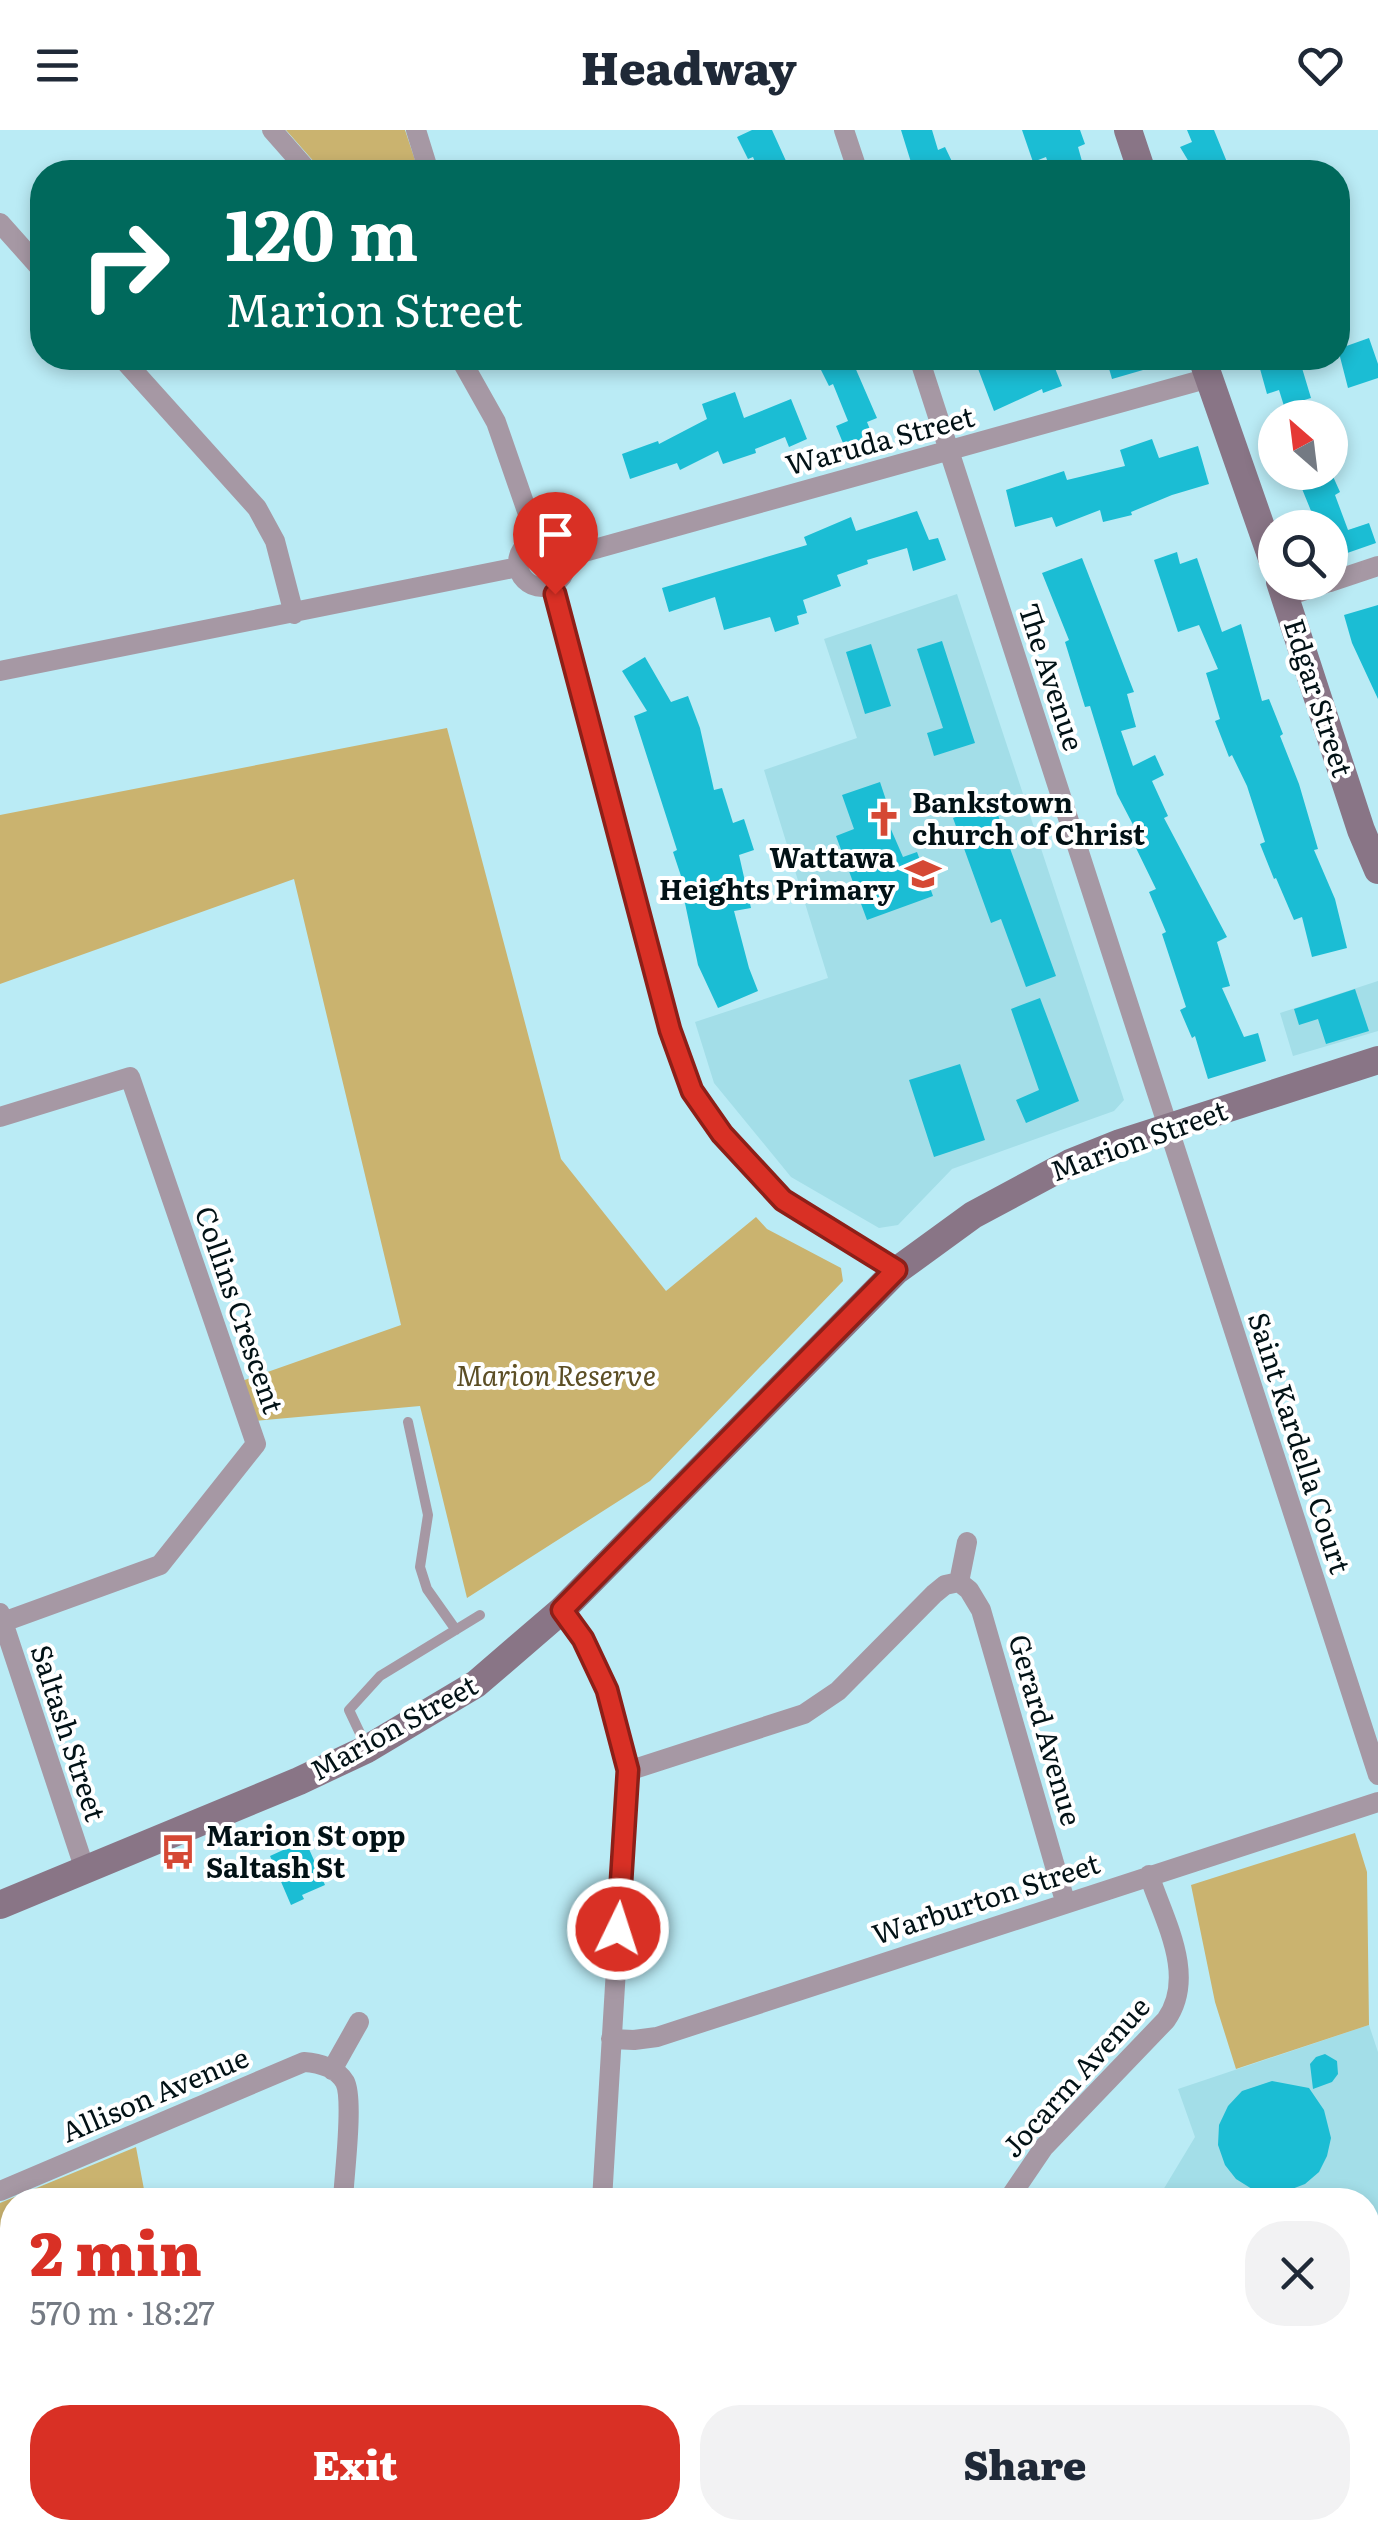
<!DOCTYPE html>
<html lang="en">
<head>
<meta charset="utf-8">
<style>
  :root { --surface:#fff; --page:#f2f2f3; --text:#1f2937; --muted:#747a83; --accent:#d93025 }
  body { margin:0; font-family:Literata,serif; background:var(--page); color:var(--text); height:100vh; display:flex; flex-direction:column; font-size:38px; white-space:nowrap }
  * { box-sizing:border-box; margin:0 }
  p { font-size:32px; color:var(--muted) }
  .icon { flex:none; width:55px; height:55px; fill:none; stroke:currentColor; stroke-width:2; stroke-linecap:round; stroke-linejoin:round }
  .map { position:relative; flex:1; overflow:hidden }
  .drawer { position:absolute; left:0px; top:2058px; width:1380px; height:352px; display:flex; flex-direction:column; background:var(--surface); border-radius:40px 40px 0 0; box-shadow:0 5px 15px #0003 }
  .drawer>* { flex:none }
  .top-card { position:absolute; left:30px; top:30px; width:1320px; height:210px; border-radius:40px; box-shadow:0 5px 15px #0003; background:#00695c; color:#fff; overflow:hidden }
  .needle { width:65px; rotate:332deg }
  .buttons { position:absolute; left:1258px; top:270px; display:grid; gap:20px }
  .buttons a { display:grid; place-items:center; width:90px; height:90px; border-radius:50%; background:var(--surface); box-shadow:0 5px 15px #0003; font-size:50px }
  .pin { position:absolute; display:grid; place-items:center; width:85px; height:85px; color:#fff; margin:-102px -42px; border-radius:50% 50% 50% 0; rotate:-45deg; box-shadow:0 0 10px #0007 }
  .pin .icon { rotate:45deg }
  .me { position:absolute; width:110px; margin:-55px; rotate:4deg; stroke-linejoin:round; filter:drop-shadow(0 0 8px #0008) }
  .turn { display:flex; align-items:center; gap:35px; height:210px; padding:0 30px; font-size:45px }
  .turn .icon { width:130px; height:130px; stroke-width:2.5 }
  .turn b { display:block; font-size:70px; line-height:85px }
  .round { display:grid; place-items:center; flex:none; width:105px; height:105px; border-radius:40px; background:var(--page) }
  .overview { display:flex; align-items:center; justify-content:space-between; height:170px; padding:0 30px }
  h1 { font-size:60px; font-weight:800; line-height:75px; color:var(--accent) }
  .primary-button { display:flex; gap:20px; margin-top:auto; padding:20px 30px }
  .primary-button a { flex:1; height:115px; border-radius:40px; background:var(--accent); color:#fff; font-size:40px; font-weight:800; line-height:115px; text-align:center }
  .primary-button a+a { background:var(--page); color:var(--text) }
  header { display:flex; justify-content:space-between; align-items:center; height:130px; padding:0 30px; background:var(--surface); font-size:45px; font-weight:800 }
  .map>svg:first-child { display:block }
  .built { fill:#a3dee8 }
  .green { fill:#cab36f }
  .building { fill:#1bbdd4 }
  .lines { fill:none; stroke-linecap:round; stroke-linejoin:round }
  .lane { stroke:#a698a4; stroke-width:10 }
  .street { stroke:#a698a4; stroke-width:20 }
  .secondary { stroke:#897586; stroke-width:28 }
  .route-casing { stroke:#8d1f18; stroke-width:25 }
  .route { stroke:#d93025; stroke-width:18 }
  .labels { text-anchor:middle; stroke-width:8; stroke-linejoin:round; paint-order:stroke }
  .street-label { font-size:28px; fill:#021216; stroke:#fff }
  .poi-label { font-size:28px; font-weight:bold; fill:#021216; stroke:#fff; text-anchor:start }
  .park-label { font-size:28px; font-style:italic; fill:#5c4e25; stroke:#fff }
</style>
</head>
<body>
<header><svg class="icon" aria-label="menu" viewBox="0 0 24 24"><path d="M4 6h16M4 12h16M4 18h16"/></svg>Headway<svg class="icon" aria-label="heart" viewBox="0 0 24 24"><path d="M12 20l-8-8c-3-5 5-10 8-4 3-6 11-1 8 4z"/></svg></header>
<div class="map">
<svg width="1378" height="2409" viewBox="0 0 1378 2409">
  <rect width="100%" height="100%" fill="#baebf5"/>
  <path class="built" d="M 957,464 L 1124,970 L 1114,981 L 952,1039 L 898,1095 L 879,1098 L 791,1047 L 714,953 L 695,892 L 828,848 L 764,640 L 857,608 L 824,509 Z
    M 1378,851 L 1378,901 L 1293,926 L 1280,883 Z
    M 1369,1895 L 1378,1922 L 1378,2122 L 1368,2126 L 1368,2070 L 1157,2070 L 1195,2007 L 1178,1959 Z"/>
  <path class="green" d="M 286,0 L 405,0 L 419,42 L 323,42 Z
    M 447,598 L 561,1029 L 666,1161 L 756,1087 L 767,1099 L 841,1138 L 843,1151 L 650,1351 L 467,1468 L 420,1276 L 253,1291 L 239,1252 L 401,1195 L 294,749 L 0,854 L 0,685 Z
    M 1355,1703 L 1367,1742 L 1369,1895 L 1236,1939 L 1215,1872 L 1191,1755 Z
    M 136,2017 L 146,2070 L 12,2070 L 12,2253 L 0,2216 L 0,2073 Z"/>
  <path class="building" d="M 752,0 L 772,0 L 791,42 L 759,42 L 753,27 L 748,29 L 737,7 Z
    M 901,0 L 932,0 L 938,20 L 945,17 L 957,42 L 914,42 Z
    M 1022,0 L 1080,0 L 1085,14 L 1078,17 L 1085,42 L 1051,42 L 1046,27 L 1033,32 Z
    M 1187,0 L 1214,0 L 1231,42 L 1195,42 L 1180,17 L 1192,12 Z
    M 1369,208 L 1378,234 L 1378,248 L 1348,258 L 1338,219 Z
    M 815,228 L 851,228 L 877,288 L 867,292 L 873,307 L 845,318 L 836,296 L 848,291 L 833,254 L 829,256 Z
    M 974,228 L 1021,228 L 1025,236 L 1051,228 L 1062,256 L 1043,263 L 1042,259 L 994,281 Z
    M 1106,228 L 1139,228 L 1143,240 L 1112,249 Z
    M 1257,228 L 1299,228 L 1311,268 L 1284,276 L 1279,260 L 1267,264 Z
    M 735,262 L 744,288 L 791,269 L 807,309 L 789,317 L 785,307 L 755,319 L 756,323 L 723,334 L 718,321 L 680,340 L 677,333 L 630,349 L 622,324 L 658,311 L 659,314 L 707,289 L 702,274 Z
    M 1152,309 L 1159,328 L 1198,316 L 1209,354 L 1172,365 L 1131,382 L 1132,385 L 1103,392 L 1100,380 L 1056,397 L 1052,387 L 1015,397 L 1006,360 L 1064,341 L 1067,350 L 1125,336 L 1120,320 Z
    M 1312,342 L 1331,342 L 1340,362 L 1335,365 L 1348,400 L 1369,393 L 1376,413 L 1330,429 L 1330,398 L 1318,398 L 1298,349 Z
    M 917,381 L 929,410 L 938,408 L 946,430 L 913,441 L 907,418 L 867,430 L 868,434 L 837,445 L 841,456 L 803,470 L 807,483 L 797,486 L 799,494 L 775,502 L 770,487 L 724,500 L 715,467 L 669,482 L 662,458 L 807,415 L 804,407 L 851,387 L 856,401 Z
    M 1177,422 L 1180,434 L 1197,428 L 1222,502 L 1241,494 L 1262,571 L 1269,569 L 1283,604 L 1280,606 L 1299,654 L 1318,719 L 1314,720 L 1335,769 L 1347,818 L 1312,827 L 1302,787 L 1294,790 L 1276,748 L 1274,749 L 1260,714 L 1265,712 L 1247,656 L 1232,625 L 1229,627 L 1215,591 L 1220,589 L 1206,543 L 1218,539 L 1199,495 L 1178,502 L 1154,430 Z
    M 1082,428 L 1134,562 L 1127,564 L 1136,597 L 1121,601 L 1133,636 L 1155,625 L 1164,645 L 1152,651 L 1168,686 L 1164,688 L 1227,807 L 1217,812 L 1230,856 L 1222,858 L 1244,907 L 1258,903 L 1266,931 L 1208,949 L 1195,906 L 1192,908 L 1180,880 L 1186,877 L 1162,804 L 1166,802 L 1149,762 L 1156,759 L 1135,716 L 1142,712 L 1117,664 L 1090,576 L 1085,577 L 1065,512 L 1069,510 L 1042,443 Z
    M 1378,475 L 1378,569 L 1352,513 L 1344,485 Z
    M 942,511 L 975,613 L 934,626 L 927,603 L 943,598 L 917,519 Z
    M 871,514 L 891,576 L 865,584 L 846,522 Z
    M 645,527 L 671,572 L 688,566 L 700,598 L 714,660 L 722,658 L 733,693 L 744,689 L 754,720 L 739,725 L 751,778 L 734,781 L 749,838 L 758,861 L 718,878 L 698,835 L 682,759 L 685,758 L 673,722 L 677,720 L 634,586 L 647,581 L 622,541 Z
    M 880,652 L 889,679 L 883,681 L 903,727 L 917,722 L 933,766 L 867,790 L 836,706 L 854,699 L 842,665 Z
    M 994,674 L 1056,846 L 1026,857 L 1001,789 L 991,793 L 953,688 Z
    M 1355,859 L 1369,901 L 1326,914 L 1318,889 L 1299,895 L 1294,879 Z
    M 1040,868 L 1079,971 L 1026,993 L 1016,970 L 1039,960 L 1011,879 Z
    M 960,934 L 985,1010 L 934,1027 L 909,950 Z
    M 305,1710 L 325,1755 L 302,1765 L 304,1769 L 291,1775 L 270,1726 Z
    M 1325,1924 L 1337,1931 L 1338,1944 L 1332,1952 L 1313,1959 L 1310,1934 L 1316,1927 Z
    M 1272,1951 L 1309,1958 L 1324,1980 L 1331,2008 L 1327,2026 L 1319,2042 L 1305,2054 L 1279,2064 L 1252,2059 L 1236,2049 L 1225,2035 L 1218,2015 L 1219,1995 L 1228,1976 L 1242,1961 Z"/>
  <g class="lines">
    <path class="lane" d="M 408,1292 L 428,1385 L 420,1437 L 427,1459 L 456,1500
      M 367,1618 L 349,1580 L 380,1546 L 480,1485"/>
    <path class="street" d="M 272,0 L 309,42
      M 416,0 L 429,42
      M 844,0 L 858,42
      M 0,93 L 42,140
      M 122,228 L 257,378 L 275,411 L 294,484
      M 460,228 L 496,292 L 537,410
      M 919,228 L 1378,1645
      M518 433a24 24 0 1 1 48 0a24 24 0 1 1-48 0Z
      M 566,427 L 1209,248
      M 1330,452 L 1378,436
      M 553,454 L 670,901 L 692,961 L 722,1005 L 783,1071 L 896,1141
      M 1285,467 L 1329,452
      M 0,541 L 518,437
      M 0,987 L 130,947 L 256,1314 L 160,1435 L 3,1492
      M 959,1452 L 967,1412
      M 562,1480 L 583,1509 L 607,1560 L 628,1641 L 602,2070
      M 0,1483 L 85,1740
      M 628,1641 L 804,1584 L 838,1561 L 934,1464 L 945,1455 L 959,1452 L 969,1460 L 981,1480 L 1065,1771
      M 611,1909 L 634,1910 L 657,1907 L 1378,1672
      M 332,1940 L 359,1892
      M 0,2061 L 304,1932 C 319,1933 337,1938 345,1952 C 354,1970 344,2046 343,2070
      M 1008,2070 L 1044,2017 L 1166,1890 C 1197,1846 1164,1790 1149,1745
      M 0,2253 L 12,2287
      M 407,2398 L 411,2409
      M 1166,2398 L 1184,2409
      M 481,2409 L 517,2398
      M 802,2409 L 809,2398"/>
    <path class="secondary" d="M 1128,0 L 1142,42
      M 1202,228 L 1275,437
      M 1280,452 L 1361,700 L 1378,740
      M 0,1775 L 299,1651 L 367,1619 L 476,1554 L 562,1480 L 896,1141 L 973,1085 L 1070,1033 L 1120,1013 L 1378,930"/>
  </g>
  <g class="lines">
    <defs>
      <path id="route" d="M 555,464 L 670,900 L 692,961 L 722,1004 L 783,1070 L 896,1140 L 562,1480 L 583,1509 L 607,1560 L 628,1640 L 618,1799"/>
    </defs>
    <use href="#route" class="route-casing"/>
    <use href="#route" class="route"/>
  </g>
  <defs>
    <symbol id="church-bare" viewBox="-9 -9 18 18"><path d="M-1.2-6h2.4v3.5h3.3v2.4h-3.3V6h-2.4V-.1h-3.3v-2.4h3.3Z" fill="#d54834" stroke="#fff" stroke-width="2.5" paint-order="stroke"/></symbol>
    <symbol id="school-bare" viewBox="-9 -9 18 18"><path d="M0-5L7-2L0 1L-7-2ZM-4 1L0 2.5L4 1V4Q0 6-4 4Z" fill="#d54834" stroke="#fff" stroke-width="2.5" paint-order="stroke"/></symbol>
    <symbol id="bus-bare" viewBox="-9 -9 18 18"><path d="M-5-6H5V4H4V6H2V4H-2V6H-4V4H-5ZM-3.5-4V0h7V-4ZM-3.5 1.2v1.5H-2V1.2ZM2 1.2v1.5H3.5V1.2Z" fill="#d54834" stroke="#fff" stroke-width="2.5" paint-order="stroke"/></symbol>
  </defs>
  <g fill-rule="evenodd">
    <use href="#church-bare" x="859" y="664" width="50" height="50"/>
    <use href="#school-bare" x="898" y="719" width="50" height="50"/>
    <use href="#bus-bare" x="153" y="1697" width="50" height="50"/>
  </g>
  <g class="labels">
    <g class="street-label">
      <text transform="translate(880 311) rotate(-15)" y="10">Waruda Street</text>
      <text transform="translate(1051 547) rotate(72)" y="10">The Avenue</text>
      <text transform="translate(1318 568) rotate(72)" y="10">Edgar Street</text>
      <text transform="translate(1139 1011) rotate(-20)" y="10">Marion Street</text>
      <text transform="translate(239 1180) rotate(71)" y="10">Collins Crescent</text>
      <text transform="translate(1299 1313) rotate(72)" y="10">Saint Kardella Court</text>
      <text transform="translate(394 1598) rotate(-29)" y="10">Marion Street</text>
      <text transform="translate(1045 1600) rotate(74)" y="10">Gerard Avenue</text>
      <text transform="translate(68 1603) rotate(72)" y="10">Saltash Street</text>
      <text transform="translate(986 1769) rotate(-18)" y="10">Warburton Street</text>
      <text transform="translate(1076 1947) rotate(-48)" y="10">Jocarm Avenue</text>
      <text transform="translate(155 1965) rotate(-23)" y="10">Allison Avenue</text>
    </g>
    <g class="poi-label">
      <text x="912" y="683">Bankstown<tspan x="912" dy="32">church of Christ</tspan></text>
      <text x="895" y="738" text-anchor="end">Wattawa<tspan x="895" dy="32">Heights Primary</tspan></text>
      <text x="206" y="1716">Marion St opp<tspan x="206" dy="32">Saltash St</tspan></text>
    </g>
    <g class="park-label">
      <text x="556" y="1256">Marion Reserve</text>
    </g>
  </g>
</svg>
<div class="buttons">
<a><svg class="needle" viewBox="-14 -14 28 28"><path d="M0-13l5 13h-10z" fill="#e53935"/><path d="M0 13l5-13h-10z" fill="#747a83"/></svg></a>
<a><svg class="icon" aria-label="search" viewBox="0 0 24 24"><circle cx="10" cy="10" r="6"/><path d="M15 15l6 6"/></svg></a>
</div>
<div class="pin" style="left:555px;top:464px;background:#d93025"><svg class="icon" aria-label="arrive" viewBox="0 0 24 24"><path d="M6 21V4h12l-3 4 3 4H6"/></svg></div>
<svg class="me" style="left:618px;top:1799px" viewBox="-20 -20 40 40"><circle r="17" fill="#d93025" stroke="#fff" stroke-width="3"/><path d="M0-11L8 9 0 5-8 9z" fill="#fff"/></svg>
<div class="top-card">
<div class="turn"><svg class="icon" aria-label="right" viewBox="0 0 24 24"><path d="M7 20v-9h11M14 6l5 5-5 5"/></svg><div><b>120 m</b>Marion Street</div></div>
</div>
<section class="drawer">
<div class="overview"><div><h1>2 min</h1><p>570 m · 18:27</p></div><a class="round"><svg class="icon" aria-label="close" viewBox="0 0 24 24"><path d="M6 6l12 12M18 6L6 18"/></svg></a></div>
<div class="primary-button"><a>Exit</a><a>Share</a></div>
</section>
</div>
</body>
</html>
